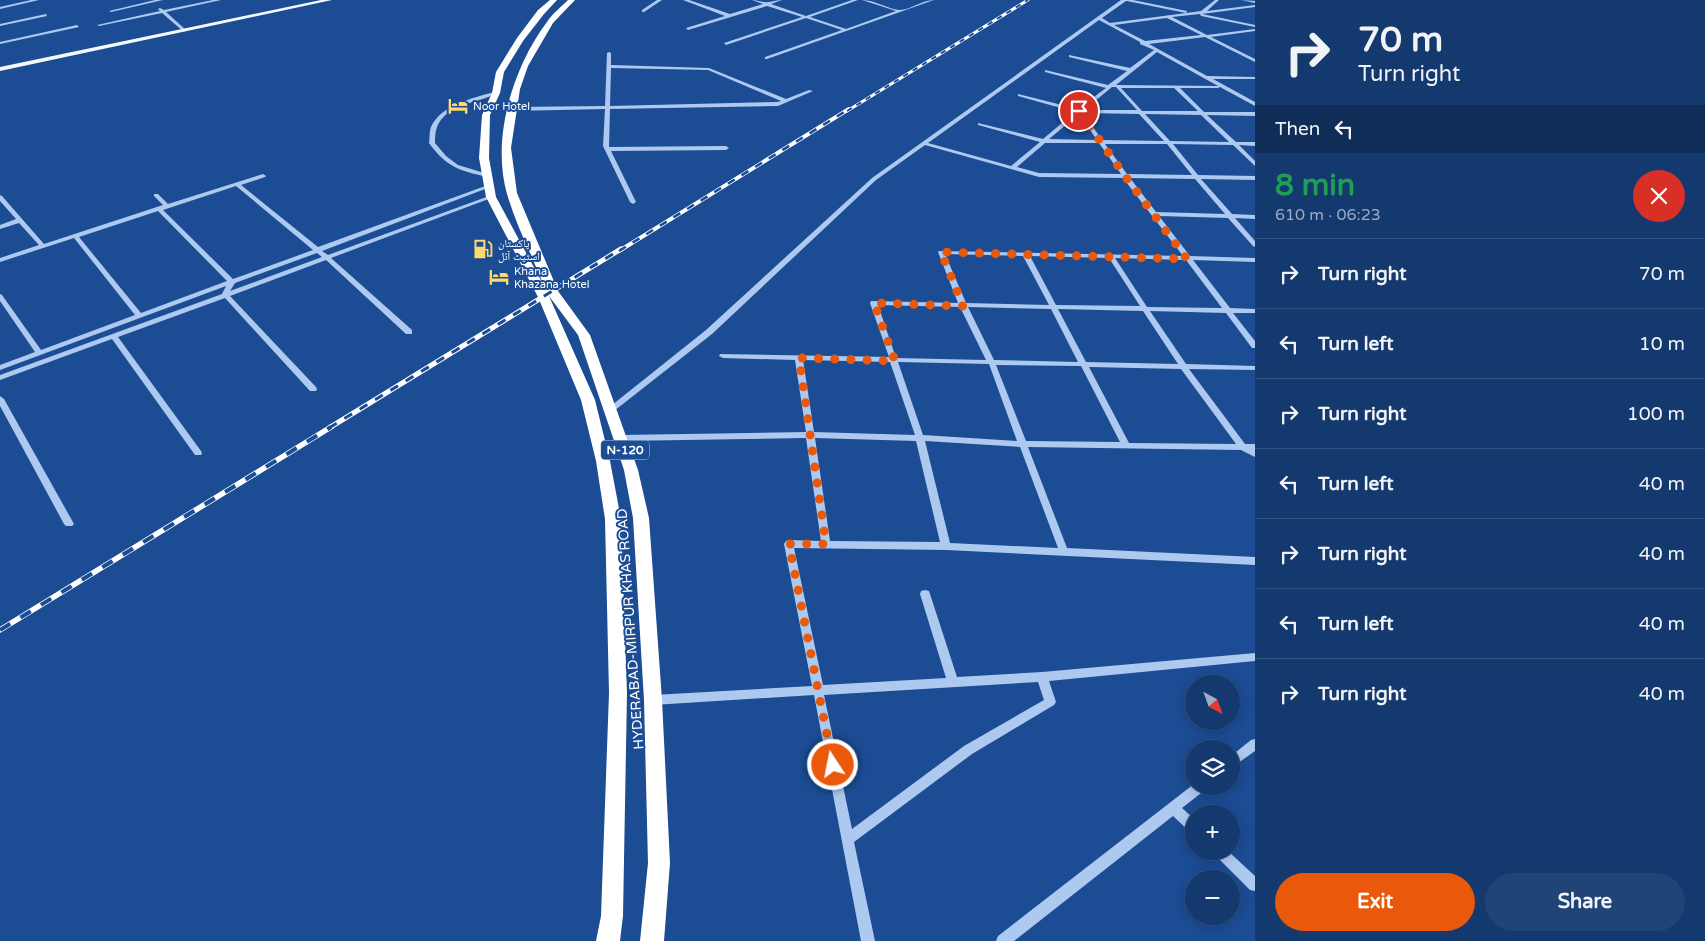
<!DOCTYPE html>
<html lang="en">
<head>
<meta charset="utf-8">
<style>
  :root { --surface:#14396f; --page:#214477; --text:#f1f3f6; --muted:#9dacc3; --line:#335382; --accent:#ea580c }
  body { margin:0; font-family:"Varela Round","Noto Naskh Arabic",sans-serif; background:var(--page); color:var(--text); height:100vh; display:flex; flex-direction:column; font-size:19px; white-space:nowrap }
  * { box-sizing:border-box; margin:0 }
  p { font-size:16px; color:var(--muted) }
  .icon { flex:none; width:28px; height:28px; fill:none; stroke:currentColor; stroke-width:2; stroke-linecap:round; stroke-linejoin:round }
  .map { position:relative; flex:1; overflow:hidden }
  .drawer { display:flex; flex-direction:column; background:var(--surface); width:450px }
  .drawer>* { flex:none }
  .hud { background:#14396f; color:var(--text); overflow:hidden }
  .needle { width:32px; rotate:139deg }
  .tools { position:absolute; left:1185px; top:675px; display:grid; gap:10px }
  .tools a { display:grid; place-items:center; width:55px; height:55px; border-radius:50%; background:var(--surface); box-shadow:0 2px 12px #0003,0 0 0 1px var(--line); font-size:25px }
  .pin { position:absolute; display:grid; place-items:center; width:42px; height:42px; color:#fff; margin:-21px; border:2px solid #fff; border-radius:50%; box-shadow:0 1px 5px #0007 }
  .me { position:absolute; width:55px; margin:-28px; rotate:349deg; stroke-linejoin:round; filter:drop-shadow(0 0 4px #0008) }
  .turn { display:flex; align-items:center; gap:18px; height:105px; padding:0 20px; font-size:22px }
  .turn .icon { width:65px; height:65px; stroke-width:2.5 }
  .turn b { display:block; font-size:35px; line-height:42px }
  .then { display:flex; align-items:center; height:48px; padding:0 20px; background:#0003; gap:10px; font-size:19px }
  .round { display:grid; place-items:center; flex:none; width:52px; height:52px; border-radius:26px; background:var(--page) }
  .head { display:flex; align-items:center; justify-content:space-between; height:85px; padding:0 20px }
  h1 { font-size:30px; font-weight:700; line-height:38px; color:#1e9e55 }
  .primary-button { display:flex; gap:10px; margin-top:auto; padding:10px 20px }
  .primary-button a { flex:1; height:58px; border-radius:30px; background:var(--accent); color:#fff; font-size:20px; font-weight:700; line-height:58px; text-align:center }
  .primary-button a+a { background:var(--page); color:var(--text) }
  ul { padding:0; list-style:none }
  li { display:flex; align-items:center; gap:15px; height:70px; padding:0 20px; border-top:1px solid var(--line) }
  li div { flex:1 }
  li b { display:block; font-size:19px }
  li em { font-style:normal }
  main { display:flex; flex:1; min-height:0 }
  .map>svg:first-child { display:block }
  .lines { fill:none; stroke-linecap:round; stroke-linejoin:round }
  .minor { fill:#adc9ef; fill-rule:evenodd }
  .major { fill:#f5f9ff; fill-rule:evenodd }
  .highway { fill:#fff; fill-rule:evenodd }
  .rail-far3-casing { stroke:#fff; stroke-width:3 }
  .rail-far2-casing { stroke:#fff; stroke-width:4 }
  .rail-far1-casing { stroke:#fff; stroke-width:5 }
  .rail-casing { stroke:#fff; stroke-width:5.5 }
  .rail-far3 { stroke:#1b4c94; stroke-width:2; stroke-dasharray:5.5; stroke-linecap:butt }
  .rail-far2 { stroke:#1b4c94; stroke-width:2.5; stroke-dasharray:8; stroke-linecap:butt }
  .rail-far1 { stroke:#1b4c94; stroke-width:3; stroke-dasharray:9; stroke-linecap:butt }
  .rail { stroke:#1b4c94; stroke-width:4; stroke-dasharray:12; stroke-linecap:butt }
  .route { stroke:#ea580c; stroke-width:9; stroke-dasharray:0 16.2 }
  .labels { text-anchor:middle; stroke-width:4; stroke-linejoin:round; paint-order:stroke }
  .far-poi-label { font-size:11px; fill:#fff; stroke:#1b4c94; text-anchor:start }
  .shield { fill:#1b4c94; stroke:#bbc9df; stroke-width:1 }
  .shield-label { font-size:12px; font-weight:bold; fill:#fff }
  .street-label { font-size:14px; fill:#fff; stroke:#1b4c94 }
</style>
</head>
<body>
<main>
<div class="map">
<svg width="1255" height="941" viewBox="0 0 1255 941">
  <rect width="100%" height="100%" fill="#1b4c94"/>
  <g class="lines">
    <path class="minor" d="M 31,0 L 39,0 L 0,9 L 0,7 Z
      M 155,0 L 163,0 L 111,12 L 109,11 Z
      M 213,0 L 221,0 L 166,12 L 186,30 L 184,32 L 162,13 L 99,26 L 97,25 L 160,11 L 158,9 L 160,8 L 164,10 Z
      M 657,0 L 662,0 L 644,12 L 642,12 L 642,10 Z
      M 683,0 L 689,0 L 730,14 L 763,4 L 752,0 C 757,0 760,2 765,2 C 770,3 776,0 782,0 L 771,4 L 806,16 L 852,0 L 858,0 L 810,17 L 846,29 L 896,11 L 862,0 C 875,0 890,10 900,10 C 910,10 922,0 934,0 L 767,59 L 765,59 L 765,57 L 842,30 L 806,18 L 726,45 L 724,43 L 802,17 L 767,6 L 688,30 L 686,28 L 725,16 Z
      M 1121,0 L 1133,0 L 1187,11 L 1186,13 L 1201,11 L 1215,0 L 1219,0 L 1207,11 L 1255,5 L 1255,7 L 1202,14 L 1255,25 L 1255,27 L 1201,16 L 1200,14 L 1172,17 L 1207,35 L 1255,29 L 1255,31 L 1211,37 L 1255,59 L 1255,62 L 1205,37 L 1149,44 L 1207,76 L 1255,77 L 1255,79 L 1213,79 L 1255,102 L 1255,106 L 1220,87 L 1218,88 L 1180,88 L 1204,112 L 1255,112 L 1255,116 L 1207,115 L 1236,142 L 1255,142 L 1255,146 L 1239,145 L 1255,161 L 1255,166 L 1233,145 L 1173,144 L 1198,175 L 1255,176 L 1255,180 L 1201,179 L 1232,214 L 1255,215 L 1255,219 L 1235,218 L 1255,241 L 1255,247 L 1253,246 L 1228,218 L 1159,216 L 1190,256 L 1255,258 L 1255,262 L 1193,260 L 1230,308 L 1255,309 L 1255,313 L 1233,313 L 1255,341 L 1255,348 L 1252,348 L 1226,313 L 1150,311 L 1186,364 L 1255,366 L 1255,370 L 1189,369 L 1245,444 L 1255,444 L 1255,457 L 1241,450 L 1028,447 L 1067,548 L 1255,557 L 1255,565 L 946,550 L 794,548 L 823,685 L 946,678 L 920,594 L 921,591 L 925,590 L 929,591 L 930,594 L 957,677 L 1042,672 L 1255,653 L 1255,661 L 1049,681 L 1056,702 L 1054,705 L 972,754 L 854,842 L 875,941 L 861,941 L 814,695 L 653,705 L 649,703 L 647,700 L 649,697 L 653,695 L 812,686 L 784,544 L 786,541 L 789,540 L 821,541 L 806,438 L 621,441 L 617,438 L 621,435 L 806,432 L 795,360 L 723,358 L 719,356 L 720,354 L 889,357 L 870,303 L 871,301 L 958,303 L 938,252 L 939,251 L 1183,256 L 1123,178 L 1039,177 L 925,145 L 876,180 L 712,334 L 614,411 L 611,412 L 607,409 L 706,330 L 872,178 ZM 1126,1 L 1127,1 L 1186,13 L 1110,23 L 1102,18 ZM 1167,18 L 1201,35 L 1145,41 L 1114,25 ZM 1099,20 L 1140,42 L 1140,44 L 1154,50 L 1130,68 L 1069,55 L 1069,57 L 1127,71 L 1108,85 L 1045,70 L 1045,72 L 1106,88 L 1078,109 L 1018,94 L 1018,96 L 1075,112 L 1043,139 L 978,123 L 978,125 L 1040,142 L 1011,166 L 928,143 ZM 1157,52 L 1218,86 L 1116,85 ZM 1112,87 L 1116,87 L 1137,110 L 1084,110 ZM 1121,88 L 1174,88 L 1198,111 L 1142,111 ZM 1083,113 L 1139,114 L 1164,141 L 1102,140 ZM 1079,114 L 1097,140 L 1049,139 ZM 1145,114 L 1201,115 L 1229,142 L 1170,141 ZM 1045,143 L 1099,143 L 1121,174 L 1039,173 L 1017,167 ZM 1105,144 L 1167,144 L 1192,175 L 1127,174 ZM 1130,178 L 1195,179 L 1225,214 L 1156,212 ZM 945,254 L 1023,256 L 1049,305 L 966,303 ZM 1030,256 L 1109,258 L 1140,306 L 1056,305 ZM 1115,258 L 1186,260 L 1222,308 L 1147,307 ZM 878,305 L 960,307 L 986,360 L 896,358 ZM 968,307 L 1051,309 L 1078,362 L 994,360 ZM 1058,309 L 1143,311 L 1178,364 L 1086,362 ZM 803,360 L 890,362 L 915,435 L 814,432 ZM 898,362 L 989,364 L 1017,441 L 923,435 ZM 996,365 L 1081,366 L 1120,442 L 1026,441 ZM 1089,367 L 1181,369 L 1236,444 L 1129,443 ZM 815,438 L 916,441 L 940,542 L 830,541 ZM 925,441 L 1020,447 L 1058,548 L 950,543 ZM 1038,682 L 1044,700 L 964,746 L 852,829 L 824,695 Z
      M 1241,0 L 1255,1 L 1255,3 Z
      M 46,14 L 47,16 L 0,26 L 0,24 Z
      M 77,25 L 79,27 L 0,44 L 0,42 Z
      M 609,52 L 611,53 L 611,65 L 709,68 L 786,99 L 809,90 L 813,91 L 778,106 L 610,109 L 609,147 L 726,146 L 729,148 L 726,150 L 611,151 L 636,202 L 633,204 L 630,202 L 603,146 L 605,109 L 512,111 L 509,109 L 512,107 L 605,106 L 607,53 ZM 611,68 L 708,70 L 781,101 L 777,102 L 610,106 Z
      M 494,92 L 498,93 C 479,103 447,103 437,127 C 435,132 435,138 435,143 L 446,156 L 458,165 L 491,175 L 488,177 C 460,171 446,167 429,143 C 430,138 429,132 431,127 C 441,105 473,98 494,92 Z
      M 263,174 L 266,176 L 265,177 L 241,185 L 318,247 L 488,185 L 493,186 L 322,251 L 328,255 L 489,196 L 494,197 L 331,258 L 412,330 L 412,334 L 406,334 L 326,260 L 230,296 L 316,387 L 317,389 L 316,391 L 310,391 L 225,298 L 118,337 L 201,451 L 202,453 L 201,455 L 195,455 L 112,339 L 0,380 L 0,375 L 222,294 L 226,286 L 0,370 L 0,365 L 35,352 L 0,301 L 0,294 L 2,295 L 41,350 L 135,315 L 74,238 L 0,262 L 0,258 L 39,245 L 19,223 L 0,229 L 0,225 L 16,219 L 0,201 L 0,195 L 2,196 L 44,244 L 163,205 L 154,196 L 154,194 L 158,194 L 168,204 ZM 236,186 L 313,250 L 233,279 L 163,210 ZM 158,211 L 227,281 L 141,313 L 79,237 ZM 317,253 L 322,257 L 230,291 L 235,283 Z
      M 0,396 L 4,399 L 74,524 L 72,526 L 66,526 L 64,524 L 0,406 Z
      M 1255,739 L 1255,751 L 1231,768 L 1231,756 L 1251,740 Z
      M 1194,784 L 1194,786 L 1207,786 L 1205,790 L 1182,808 L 1194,819 L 1194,834 L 1190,832 L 1173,816 L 1014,941 L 996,941 L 998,936 Z
      M 1213,851 L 1228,851 L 1255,876 L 1255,891 L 1250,890 L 1215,855 Z"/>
    <path class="major" d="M 321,0 L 332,0 L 0,71 L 0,67 Z"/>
    <path class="highway" d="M 550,0 L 557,0 L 544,14 L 523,41 L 504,72 L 500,93 L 490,115 L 489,158 L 496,197 L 544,286 C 532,256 516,225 507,194 C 491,138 513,67 547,22 C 552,14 561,7 568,0 L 575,0 L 553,23 L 528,66 L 520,89 L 511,148 L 517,193 L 558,291 L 590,335 L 638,470 L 649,518 L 662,700 L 670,863 L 664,941 L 640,941 L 648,863 L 644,700 L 633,518 L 624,470 L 578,335 L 549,296 L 595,400 L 610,461 L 621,519 L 627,693 L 623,916 L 620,941 L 596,941 L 601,916 L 609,693 L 605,519 L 596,461 L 581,400 L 538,297 L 486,197 L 479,158 L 482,115 L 492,93 L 496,72 L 517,38 L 538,10 Z"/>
    <defs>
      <path id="rail-far3" d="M 847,111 L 1028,0"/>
      <path id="rail-far2" d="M 619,251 L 849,109"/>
      <path id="rail-far1" d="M 329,428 L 621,249"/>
      <path id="rail" d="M 0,630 L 331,427"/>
    </defs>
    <use href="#rail-far3" class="rail-far3-casing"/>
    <use href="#rail-far2" class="rail-far2-casing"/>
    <use href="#rail-far1" class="rail-far1-casing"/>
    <use href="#rail" class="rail-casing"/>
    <use href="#rail-far3" class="rail-far3"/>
    <use href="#rail-far2" class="rail-far2"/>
    <use href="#rail-far1" class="rail-far1"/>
    <use href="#rail" class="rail"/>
  </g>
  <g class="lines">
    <path class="route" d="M 833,765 L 789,544 L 826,544 L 799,358 L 895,361 L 874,303 L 963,306 L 941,252 L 1187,259 L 1125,176 L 1079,111"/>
  </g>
  <defs>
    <symbol id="hotel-bare" viewBox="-9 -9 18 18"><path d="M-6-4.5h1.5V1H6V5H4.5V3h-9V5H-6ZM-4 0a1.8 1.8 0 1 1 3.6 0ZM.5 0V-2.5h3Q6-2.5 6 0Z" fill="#ffd96b" stroke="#1b4c94" stroke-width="2.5" paint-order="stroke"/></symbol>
    <symbol id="fuel-bare" viewBox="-9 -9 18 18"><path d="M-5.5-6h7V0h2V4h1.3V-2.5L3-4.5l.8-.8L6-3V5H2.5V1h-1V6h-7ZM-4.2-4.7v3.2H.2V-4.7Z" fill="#ffd96b" stroke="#1b4c94" stroke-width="2.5" paint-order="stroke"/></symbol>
  </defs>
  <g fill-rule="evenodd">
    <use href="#hotel-bare" x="444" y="92" width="28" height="28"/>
    <use href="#fuel-bare" x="469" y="235" width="28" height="28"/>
    <use href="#hotel-bare" x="485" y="263" width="28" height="28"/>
  </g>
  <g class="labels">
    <g class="far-poi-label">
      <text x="473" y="110">Noor Hotel</text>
      <text x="498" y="247">پاکستان<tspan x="498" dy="13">اسٹیٹ آئل</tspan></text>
      <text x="514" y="275">Khana<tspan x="514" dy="13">Khazana Hotel</tspan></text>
    </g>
    <rect class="shield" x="601" y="440.5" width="48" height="19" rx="4"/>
    <g class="shield-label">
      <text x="625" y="454">N-120</text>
    </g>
    <g class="street-label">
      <text transform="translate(630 629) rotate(-94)" y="5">HYDERABAD-MIRPUR KHAS ROAD</text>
    </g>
  </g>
</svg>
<div class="tools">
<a><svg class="needle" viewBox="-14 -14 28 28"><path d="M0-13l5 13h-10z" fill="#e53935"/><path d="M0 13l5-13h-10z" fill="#9dacc3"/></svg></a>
<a><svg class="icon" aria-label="layers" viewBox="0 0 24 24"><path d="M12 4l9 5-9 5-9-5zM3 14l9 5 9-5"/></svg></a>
<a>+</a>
<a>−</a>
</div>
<div class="pin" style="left:1079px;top:111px;background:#d93025"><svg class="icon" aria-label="arrive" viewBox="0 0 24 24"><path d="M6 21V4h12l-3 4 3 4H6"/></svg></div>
<svg class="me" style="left:833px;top:765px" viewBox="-20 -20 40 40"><circle r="17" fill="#ea580c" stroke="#fff" stroke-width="3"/><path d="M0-11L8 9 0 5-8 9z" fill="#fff"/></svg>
</div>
<section class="drawer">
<div class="hud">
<div class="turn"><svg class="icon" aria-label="right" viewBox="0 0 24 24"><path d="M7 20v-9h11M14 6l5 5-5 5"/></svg><div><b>70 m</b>Turn right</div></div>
<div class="then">Then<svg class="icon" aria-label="left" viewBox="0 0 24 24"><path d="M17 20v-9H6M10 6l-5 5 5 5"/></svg></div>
</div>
<div class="head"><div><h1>8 min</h1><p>610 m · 06:23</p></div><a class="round" style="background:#d93025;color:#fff"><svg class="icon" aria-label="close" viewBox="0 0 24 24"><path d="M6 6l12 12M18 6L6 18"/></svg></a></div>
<ul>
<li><svg class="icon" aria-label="right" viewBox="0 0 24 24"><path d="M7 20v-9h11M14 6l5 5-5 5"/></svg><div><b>Turn right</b></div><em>70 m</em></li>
<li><svg class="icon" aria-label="left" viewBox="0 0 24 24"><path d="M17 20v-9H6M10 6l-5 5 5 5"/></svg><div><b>Turn left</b></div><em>10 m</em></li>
<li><svg class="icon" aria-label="right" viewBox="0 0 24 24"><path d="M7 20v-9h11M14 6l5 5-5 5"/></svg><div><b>Turn right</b></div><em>100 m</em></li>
<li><svg class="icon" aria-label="left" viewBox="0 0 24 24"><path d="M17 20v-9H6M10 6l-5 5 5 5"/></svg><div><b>Turn left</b></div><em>40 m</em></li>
<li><svg class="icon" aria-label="right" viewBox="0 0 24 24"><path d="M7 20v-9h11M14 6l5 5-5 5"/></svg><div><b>Turn right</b></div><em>40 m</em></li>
<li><svg class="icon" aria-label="left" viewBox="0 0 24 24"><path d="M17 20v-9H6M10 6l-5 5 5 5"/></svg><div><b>Turn left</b></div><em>40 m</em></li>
<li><svg class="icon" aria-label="right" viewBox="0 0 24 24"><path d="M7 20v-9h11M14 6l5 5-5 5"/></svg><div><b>Turn right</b></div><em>40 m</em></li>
</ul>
<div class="primary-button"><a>Exit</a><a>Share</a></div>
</section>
</main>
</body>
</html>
